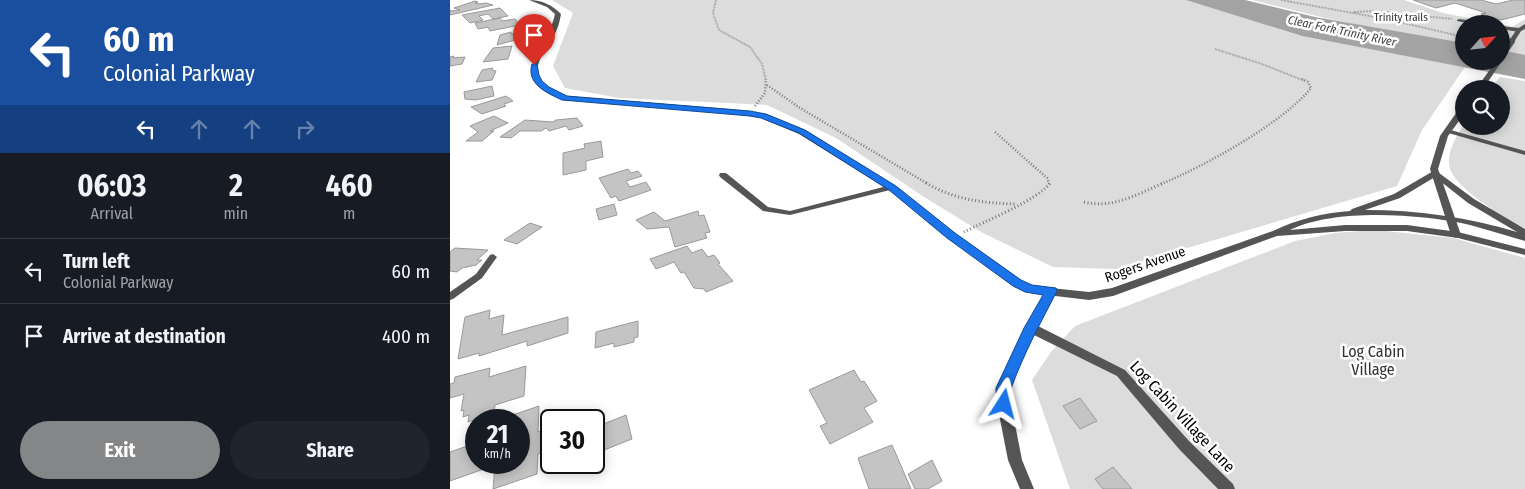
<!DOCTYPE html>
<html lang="en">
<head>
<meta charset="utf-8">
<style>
  :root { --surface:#171b24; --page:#20242c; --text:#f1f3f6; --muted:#9ea1a6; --line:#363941; --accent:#858687 }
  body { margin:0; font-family:"Fira Sans Condensed",sans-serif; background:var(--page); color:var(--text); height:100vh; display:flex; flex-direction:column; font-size:19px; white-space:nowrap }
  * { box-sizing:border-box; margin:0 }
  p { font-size:16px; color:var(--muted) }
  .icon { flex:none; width:28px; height:28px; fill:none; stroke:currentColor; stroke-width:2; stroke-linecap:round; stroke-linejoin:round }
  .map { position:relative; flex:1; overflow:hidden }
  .drawer { display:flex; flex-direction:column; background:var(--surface); width:450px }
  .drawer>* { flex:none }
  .banner { background:#1a4fa0; color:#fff; overflow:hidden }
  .needle { width:32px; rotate:63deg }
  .fabs { position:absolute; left:1005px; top:15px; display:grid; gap:10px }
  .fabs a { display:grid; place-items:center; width:55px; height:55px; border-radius:50%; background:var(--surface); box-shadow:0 2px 12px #0003; font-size:25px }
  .speed { position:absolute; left:15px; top:409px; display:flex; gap:10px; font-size:25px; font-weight:700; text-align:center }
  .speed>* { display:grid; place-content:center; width:65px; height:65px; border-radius:50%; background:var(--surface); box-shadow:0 2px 12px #0003; line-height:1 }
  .speed small { font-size:12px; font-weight:400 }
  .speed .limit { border:2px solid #111; border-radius:8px; background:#fff; color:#111 }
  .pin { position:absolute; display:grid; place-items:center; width:42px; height:42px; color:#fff; margin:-51px -21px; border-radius:50% 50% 50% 0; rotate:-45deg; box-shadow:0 0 5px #0007 }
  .pin .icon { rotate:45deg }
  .me { position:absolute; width:55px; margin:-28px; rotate:9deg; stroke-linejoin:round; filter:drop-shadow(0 0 4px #0008) }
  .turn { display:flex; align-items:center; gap:18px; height:105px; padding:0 20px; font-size:22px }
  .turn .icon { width:65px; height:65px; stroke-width:2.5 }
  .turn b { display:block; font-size:35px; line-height:42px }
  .lanes { display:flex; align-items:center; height:48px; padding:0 20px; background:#0003; justify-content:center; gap:25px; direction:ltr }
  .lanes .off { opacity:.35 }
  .eta { display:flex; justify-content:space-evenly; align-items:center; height:85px; text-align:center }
  .eta b { font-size:30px; font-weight:700; line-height:35px }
  .cta { display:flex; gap:10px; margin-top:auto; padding:10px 20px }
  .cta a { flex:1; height:58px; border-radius:30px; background:var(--accent); color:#fff; font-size:20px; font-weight:700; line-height:58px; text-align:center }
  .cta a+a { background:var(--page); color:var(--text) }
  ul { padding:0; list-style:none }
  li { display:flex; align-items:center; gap:15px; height:65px; padding:0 20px; border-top:1px solid var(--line) }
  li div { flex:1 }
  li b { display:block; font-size:19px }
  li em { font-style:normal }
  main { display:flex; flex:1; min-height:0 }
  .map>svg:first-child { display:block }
  .green { fill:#dcdcdc }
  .water { fill:#a3a3a3 }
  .building { fill:#c4c4c4; stroke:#999 }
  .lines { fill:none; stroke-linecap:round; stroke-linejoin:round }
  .path-far2 { stroke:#777; stroke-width:2; stroke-dasharray:0.5 1; stroke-linecap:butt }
  .path-far1 { stroke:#777; stroke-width:2.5; stroke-dasharray:1 2; stroke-linecap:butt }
  .path { stroke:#777; stroke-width:3; stroke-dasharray:1 2.5; stroke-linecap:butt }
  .service { fill:#555; fill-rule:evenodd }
  .minor { fill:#555; fill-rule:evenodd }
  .tertiary { fill:#555; fill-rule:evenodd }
  .minor-bridge { stroke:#555; stroke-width:6 }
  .route { fill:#1a73e8; stroke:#114b97 }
  .labels { text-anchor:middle; stroke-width:5; stroke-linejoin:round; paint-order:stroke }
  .far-park-label { font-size:11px; fill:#333; stroke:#fff }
  .far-water-label { font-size:12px; font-style:italic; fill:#444; stroke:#fff }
  .street-label { font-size:14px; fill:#000; stroke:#fff }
  .near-park-label { font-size:16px; fill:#333; stroke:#fff }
  .near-street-label { font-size:16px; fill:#000; stroke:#fff }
</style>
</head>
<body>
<main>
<section class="drawer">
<div class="banner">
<div class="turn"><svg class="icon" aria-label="left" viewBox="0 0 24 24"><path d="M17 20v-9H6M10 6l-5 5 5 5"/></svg><div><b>60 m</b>Colonial Parkway</div></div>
<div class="lanes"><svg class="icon" aria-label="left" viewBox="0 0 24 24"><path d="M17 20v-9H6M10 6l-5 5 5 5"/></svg><svg class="icon off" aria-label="ahead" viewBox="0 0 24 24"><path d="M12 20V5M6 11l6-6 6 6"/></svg><svg class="icon off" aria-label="ahead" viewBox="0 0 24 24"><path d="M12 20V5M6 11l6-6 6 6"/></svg><svg class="icon off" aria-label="right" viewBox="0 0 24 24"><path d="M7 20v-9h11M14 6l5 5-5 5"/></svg></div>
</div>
<div class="eta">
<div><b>06:03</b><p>Arrival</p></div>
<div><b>2</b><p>min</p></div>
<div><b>460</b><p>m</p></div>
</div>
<ul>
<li><svg class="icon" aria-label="left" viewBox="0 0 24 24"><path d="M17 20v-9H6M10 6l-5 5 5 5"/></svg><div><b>Turn left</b><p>Colonial Parkway</p></div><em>60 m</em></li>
<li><svg class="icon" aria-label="arrive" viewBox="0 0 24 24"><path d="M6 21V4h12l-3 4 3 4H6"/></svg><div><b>Arrive at destination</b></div><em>400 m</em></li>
</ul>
<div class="cta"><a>Exit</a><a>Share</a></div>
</section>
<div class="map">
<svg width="1075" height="489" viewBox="0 0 1075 489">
  <rect width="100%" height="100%" fill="#fff"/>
  <path class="green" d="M 102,0 L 737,0 L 852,36 L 1015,67 L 972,130 L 947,186 L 666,269 L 603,267 L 531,232 L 474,197 L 386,138 L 317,105 L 169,98 L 115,88 L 103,66 L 123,13 Z
    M 802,0 L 954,0 L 993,13 L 1048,24 L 1014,24 L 1014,47 L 875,18 Z
    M 1075,19 L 1075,59 L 1051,54 L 1051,24 L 1062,27 Z
    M 1050,77 L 1075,81 L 1075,228 C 1055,218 1001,187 999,164 C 998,149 1007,136 1014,124 L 1014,126 L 1051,126 L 1051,89 L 1040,89 Z
    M 926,230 L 1003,238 L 1075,258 L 1075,489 L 620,489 L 582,380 L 601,352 L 625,326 L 845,241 L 885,233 Z"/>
  <path class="water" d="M 736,0 L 795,0 L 865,17 L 1014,43 L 1014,61 L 1051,61 L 1051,50 L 1075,55 L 1075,79 L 852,36 Z"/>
  <path class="building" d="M 963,0 L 1031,0 L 1046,4 L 1063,0 L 1075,0 L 1075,14 L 1051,20 L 1031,14 L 1036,13 L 1005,3 L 986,8 Z
    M 25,1 L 28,2 L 25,3 L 28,4 L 36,3 L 43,5 L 0,15 L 0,10 L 1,11 L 10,10 L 4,8 Z
    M 50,8 L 58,16 L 43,19 L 38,14 L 29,16 L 33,20 L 20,23 L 12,15 Z
    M 50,18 L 52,21 L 65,19 L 70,25 L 40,31 L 38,27 L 28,29 L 25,23 Z
    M 61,32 L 61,34 L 69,33 L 69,39 L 47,45 L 50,35 Z
    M 62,46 L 58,59 L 33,62 L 43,48 Z
    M 4,56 L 3,58 L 15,57 L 12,64 L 0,66 L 0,57 Z
    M 43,68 L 42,70 L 46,71 L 42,80 L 26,82 L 32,70 Z
    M 42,86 L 44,96 L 25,100 L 15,99 L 14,92 Z
    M 56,96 L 63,101 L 54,104 L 56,106 L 32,114 L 21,107 Z
    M 44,116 L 58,123 L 40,131 L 44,131 L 32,141 L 16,141 L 28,132 L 20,126 Z
    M 127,118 L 133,126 L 119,130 L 116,126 L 99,131 L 96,128 L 91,131 L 70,131 L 61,138 L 50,137 L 75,120 L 103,122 L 106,120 Z
    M 151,141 L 153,157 L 136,161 L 136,170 L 113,175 L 113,153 L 135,148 L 134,144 Z
    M 178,169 L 181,173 L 188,171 L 192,176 L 176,181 L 180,187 L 196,182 L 201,190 L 169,201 L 166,196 L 161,198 L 149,178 Z
    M 164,204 L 167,215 L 149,220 L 146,209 Z
    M 248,211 L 249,216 L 254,215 L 260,232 L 255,233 L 257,238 L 225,247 L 219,227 L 197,229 L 186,220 L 204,212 L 215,221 Z
    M 80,223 L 92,227 L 67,244 L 54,240 Z
    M 237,246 L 242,253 L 252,249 L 258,257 L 264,255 L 270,263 L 268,264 L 283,281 L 256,292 L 254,289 L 244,288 L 234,272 L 231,273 L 224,262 L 206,269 L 200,259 Z
    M 5,248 L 38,250 L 27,260 L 32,260 L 26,265 L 12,268 L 7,272 L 0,271 L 0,252 Z
    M 40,310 L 39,319 L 54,315 L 52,335 L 118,317 L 118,333 L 77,346 L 77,341 L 29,356 L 29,353 L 8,359 L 15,317 Z
    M 188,321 L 188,337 L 184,338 L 184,342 L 164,347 L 164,343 L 145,348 L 146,332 Z
    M 76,366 L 74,396 L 45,405 L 44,413 L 18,422 L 19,415 L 13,417 L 14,410 L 11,411 L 14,394 L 0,398 L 0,384 L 4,383 L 5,377 L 40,368 L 39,377 Z
    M 404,370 L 411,382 L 414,381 L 427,401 L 414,408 L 423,422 L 380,444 L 370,426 L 377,423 L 359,390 Z
    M 630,398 L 647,421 L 630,429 L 613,406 Z
    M 89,406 L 88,432 L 101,427 L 101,450 L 88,454 L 87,474 L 43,489 L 45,465 L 0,481 L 0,452 L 26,443 L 26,462 L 69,462 L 69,420 L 48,420 Z
    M 176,415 L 182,439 L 144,454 L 144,431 L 152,428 L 151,425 Z
    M 442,445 L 461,489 L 419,489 L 408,458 Z
    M 482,460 L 492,481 L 478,489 L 465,489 L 458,474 Z
    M 663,467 L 682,489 L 653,489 L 645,479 Z"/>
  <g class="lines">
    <path class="path-far2" d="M 266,0 L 263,13 L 269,30 L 300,47 L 312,64 L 316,81
      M 831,0 L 936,19 L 1014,37
      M 904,12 L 925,11 L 1002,19
      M 765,49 L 812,64 L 855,81"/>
    <path class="path-far1" d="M 317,85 L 350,108 L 478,184
      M 305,106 L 315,93 L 316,79
      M 545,132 L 597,178 L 599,184
      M 711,184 C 753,167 833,123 861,88 L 858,82 L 852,79"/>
    <path class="path" d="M 476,183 C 505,200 533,203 566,204
      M 634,202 C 664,209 687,194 714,183
      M 514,232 C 535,221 588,200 600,183"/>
    <path class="service" d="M 1009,19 L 1032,22 L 1034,24 L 1022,24 L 1007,21 L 1007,20 Z
      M 1051,26 L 1069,28 L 1072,30 L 1069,32 L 1051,29 Z
      M 997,129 L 1075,151 L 1075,155 L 995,132 L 994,131 Z
      M 270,173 L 276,173 L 318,207 L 340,211 L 441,185 L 445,187 L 444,189 L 340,215 L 313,211 L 270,177 L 269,175 Z
      M 43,254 L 47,257 L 32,278 L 3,299 L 0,300 L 0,292 L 26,274 L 40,255 Z"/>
    <path class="minor" d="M 1075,24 L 1075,29 L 1071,31 L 1064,42 L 1060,42 L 1059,41 L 1067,29 Z
      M 1051,60 L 1052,61 L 1033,89 L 1026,89 L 1046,61 L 1051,61 Z
      M 1011,106 L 1014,106 L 1014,114 L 998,136 L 988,169 L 1011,235 L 1006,238 L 1001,235 L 980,169 L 990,136 Z
      M 601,287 L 605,288 L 606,291 L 588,326 L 675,370 L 739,441 L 783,484 L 785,489 L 768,489 L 729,449 L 667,376 L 584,335 L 560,388 L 561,404 L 572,460 L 584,489 L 570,489 L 558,460 L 547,404 L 548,388 L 575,328 L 597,288 Z"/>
    <path class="tertiary" d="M 79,0 C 92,0 102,5 111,14 C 110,19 109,25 107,29 C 102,43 80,64 90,79 C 96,88 108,92 117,96 L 279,109 L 316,114 L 355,130 L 445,186 L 504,233 L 571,280 L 582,286 L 639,292 L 662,288 L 823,231 C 848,219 873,213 900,211 L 902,209 L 944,194 L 985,170 L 1024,199 L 1075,229 L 1075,241 C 1057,236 1039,230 1020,225 C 971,214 885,208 840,230 L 895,225 L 957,225 L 1008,232 L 1075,249 L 1075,255 L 1008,238 L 957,231 L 895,231 L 827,236 L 663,296 L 639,300 L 580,293 L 563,286 L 498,237 L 439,190 L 349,134 L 311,118 L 279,113 L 115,100 C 53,80 97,53 105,14 L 97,7 ZM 985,177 L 1018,203 L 1067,232 C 1017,217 968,210 915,210 L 950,198 Z"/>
    <path class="minor-bridge" d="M 1051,57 L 1062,41"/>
  </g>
  <path class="route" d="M 82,64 L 87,64 L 89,75 L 92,81 L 99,87 L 117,96 L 300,111 L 316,114 L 355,130 L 446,186 L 505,233 L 571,280 L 582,285 L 606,288 L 607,291 C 591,322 574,353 562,386 C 559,393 562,401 559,408 L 554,410 L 548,408 L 546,404 L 546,388 L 574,328 L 593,295 L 575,292 L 563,286 L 497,238 L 439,190 L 349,133 L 311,118 L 300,116 L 112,100 C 97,93 76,84 82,64 Z"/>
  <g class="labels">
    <g class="far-park-label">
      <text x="951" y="21">Trinity trails</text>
    </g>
    <g class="far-water-label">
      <text transform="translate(892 31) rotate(12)" y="4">Clear Fork Trinity River</text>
    </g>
    <g class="street-label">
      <text transform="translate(695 264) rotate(-19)" y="5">Rogers Avenue</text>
    </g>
    <g class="near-park-label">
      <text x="923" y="357">Log Cabin<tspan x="923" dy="18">Village</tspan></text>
    </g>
    <g class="near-street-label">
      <text transform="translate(733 416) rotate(47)" y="6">Log Cabin Village Lane</text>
    </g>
  </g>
</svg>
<div class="fabs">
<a><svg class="needle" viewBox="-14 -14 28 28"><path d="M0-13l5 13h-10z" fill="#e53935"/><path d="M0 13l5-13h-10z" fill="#9ea1a6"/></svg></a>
<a><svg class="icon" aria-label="search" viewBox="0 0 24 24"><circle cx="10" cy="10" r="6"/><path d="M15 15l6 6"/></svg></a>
</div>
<div class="speed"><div>21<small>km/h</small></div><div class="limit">30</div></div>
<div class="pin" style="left:84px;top:65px;background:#d93025"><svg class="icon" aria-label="arrive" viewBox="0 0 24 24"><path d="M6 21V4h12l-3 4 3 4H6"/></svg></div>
<svg class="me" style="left:554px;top:404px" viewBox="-20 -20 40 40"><path d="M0-17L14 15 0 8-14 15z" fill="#1a73e8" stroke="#fff" stroke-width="4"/></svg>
</div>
</main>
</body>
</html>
